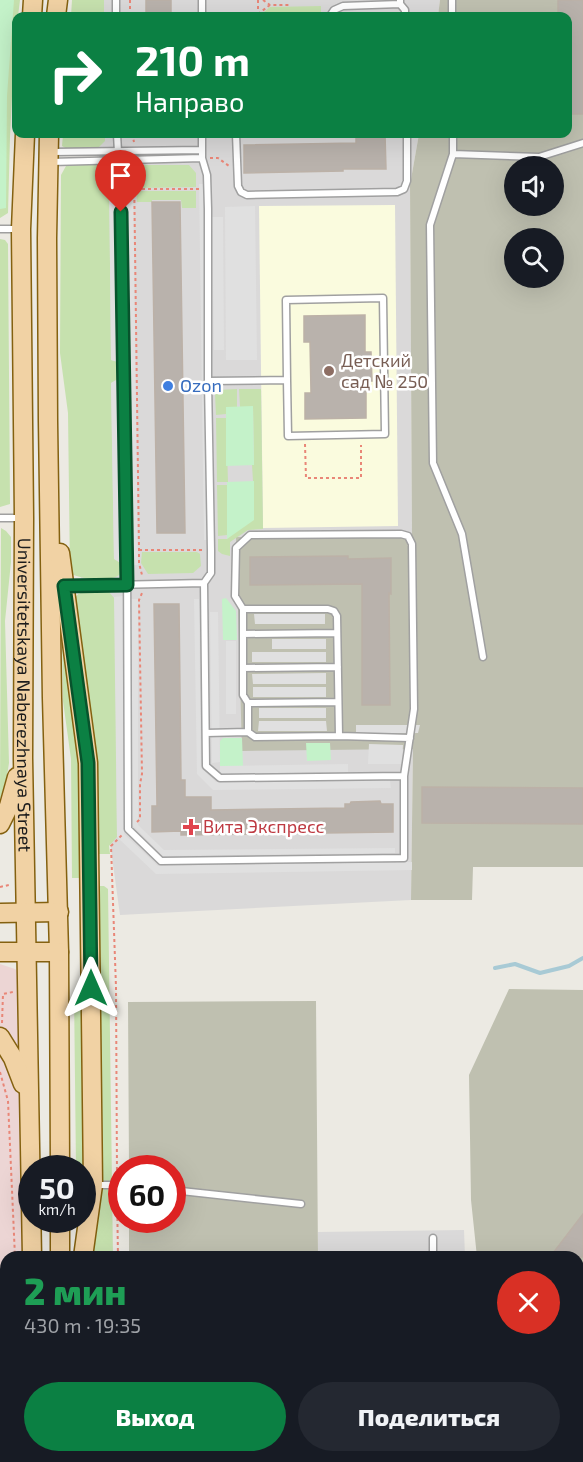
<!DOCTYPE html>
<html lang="ru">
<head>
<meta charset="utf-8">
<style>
  :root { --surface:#171b24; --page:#242831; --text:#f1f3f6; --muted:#9ea1a6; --accent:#0b8043 }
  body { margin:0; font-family:"Exo 2",sans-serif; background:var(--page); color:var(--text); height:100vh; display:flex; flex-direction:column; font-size:22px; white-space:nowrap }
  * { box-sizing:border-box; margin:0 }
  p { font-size:20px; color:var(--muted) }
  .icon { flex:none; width:33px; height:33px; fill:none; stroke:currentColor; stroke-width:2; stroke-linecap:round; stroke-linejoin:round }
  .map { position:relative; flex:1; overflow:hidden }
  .details { position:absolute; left:0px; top:1251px; width:584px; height:212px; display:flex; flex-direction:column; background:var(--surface); border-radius:18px 18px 0 0; box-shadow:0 6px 24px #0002 }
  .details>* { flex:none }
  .guide { position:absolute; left:12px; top:12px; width:560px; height:126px; border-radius:12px; box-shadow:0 6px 24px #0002; background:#0b8043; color:#fff; overflow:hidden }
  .buttons { position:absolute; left:504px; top:156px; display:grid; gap:12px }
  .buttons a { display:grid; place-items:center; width:60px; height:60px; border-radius:50%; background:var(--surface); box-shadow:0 6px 24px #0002; font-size:30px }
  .speed { position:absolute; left:18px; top:1155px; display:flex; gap:12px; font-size:30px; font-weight:700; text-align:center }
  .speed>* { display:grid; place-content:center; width:78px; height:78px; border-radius:50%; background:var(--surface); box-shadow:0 6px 24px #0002; line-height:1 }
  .speed small { font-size:15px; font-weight:400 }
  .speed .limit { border:9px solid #d22; background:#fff; color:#111 }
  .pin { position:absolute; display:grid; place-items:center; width:51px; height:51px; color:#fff; margin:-62px -26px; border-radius:50% 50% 50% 0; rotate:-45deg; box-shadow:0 0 6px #0007 }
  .pin .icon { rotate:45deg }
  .me { position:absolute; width:66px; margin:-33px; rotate:0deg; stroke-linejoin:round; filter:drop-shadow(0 0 4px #0008) }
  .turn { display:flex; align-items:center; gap:21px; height:126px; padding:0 24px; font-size:27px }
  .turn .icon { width:78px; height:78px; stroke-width:2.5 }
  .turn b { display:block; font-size:42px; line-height:51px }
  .round { display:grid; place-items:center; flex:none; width:63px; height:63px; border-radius:32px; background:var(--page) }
  .head { display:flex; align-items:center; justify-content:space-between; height:102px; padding:0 24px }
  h1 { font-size:36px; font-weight:800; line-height:45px; color:#1e9e55 }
  .cta { display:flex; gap:12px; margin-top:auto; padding:12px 24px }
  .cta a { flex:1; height:69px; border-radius:36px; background:var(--accent); color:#fff; font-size:24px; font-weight:800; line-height:69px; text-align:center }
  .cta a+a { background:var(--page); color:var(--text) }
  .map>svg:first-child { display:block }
  .residential { fill:#dad9d9 }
  .commercial { fill:#ecd5d4 }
  .industrial { fill:#e5d6e1 }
  .education { fill:#fafbde }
  .construction { fill:#bfc0b0; fill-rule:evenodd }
  .grass { fill:#c6e1ae }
  .park { fill:#c4f2c9 }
  .parking { fill:#e0e0e0 }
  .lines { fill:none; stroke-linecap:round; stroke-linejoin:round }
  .stream { stroke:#a8cad5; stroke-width:4 }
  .building { fill:#b9b2ac; stroke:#bcb1a7; stroke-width:1.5 }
  .lane-casing { stroke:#a0a0a0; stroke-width:9 }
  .primary-casing { stroke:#846110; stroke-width:21 }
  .path { stroke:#e98677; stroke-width:2; stroke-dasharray:3 3; stroke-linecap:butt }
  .lane { stroke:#fff; stroke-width:6 }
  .primary { stroke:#f1d2a4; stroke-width:18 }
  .route-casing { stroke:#07532c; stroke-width:15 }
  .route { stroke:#0b8043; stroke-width:10 }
  .education-dot { fill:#8d6e63; stroke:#fff; stroke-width:2 }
  .shop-dot { fill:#3f7fe0; stroke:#fff; stroke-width:2 }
  .health-dot { fill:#e0444e; stroke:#fff; stroke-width:2 }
  .labels { text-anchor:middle; stroke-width:5; stroke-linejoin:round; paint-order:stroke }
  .education-label { font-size:18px; fill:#785e54; stroke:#fff; text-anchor:start }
  .shop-label { font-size:18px; fill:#366cbe; stroke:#fff; text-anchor:start }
  .street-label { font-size:18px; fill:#1c1c1c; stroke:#fff }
  .health-label { font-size:18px; fill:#be3a42; stroke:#fff; text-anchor:start }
</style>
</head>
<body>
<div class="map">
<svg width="583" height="1462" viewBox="0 0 583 1462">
  <rect width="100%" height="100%" fill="#eceae3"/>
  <path class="residential" d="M 98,0 L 440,0 L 438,16 L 98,16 Z
    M 99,134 L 419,134 L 410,185 L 412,538 L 237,537 L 413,748 L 411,900 L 120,915 L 79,617 L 99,169 Z
    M 464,1230 L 465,1257 L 318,1257 L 318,1232 Z"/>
  <path class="commercial" d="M 0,964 L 15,969 L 23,976 L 25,1257 L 6,1257 L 6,1456 L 23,1457 L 23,1462 L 0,1462 Z"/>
  <path class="industrial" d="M 127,1456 L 408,1456 L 408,1462 L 125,1462 Z"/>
  <path class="education" d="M 395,205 L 398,526 L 263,528 L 259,206 Z"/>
  <path class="construction" d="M 440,0 L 583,0 L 583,867 L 473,867 L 472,900 L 411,900 L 413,749 L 242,751 L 236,537 L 412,538 L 410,185 L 419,134 L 567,134 L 567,16 L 438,16 ZM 514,166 L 554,166 L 554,206 L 514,206 ZM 514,238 L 554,238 L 554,278 L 514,278 Z
    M 509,989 L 583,990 L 583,1449 L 578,1448 L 578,1257 L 477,1257 L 471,1200 L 469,1075 Z
    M 316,1001 L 318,1257 L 129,1257 L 129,1220 L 172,1220 L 172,1168 L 129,1168 L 128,1002 Z"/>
  <path class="grass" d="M 0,0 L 20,0 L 18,16 L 16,16 L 10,137 L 8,213 L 0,218 Z
    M 72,0 L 104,0 L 104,16 L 71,16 Z
    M 321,6 L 321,15 L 259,16 L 270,7 Z
    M 63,134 L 105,134 L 105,141 L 97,149 L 67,149 L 62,146 Z
    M 101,163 L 109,171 L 111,360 L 118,362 L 122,371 L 119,380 L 111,383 L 114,559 L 121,561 C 133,586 81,581 70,573 L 68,413 L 60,353 L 61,175 L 66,166 L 71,165 Z
    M 141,165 L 189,165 L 196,173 L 196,187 L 136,188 L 136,171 Z
    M 136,191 L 196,191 L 196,208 L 182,208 L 181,200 L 152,200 L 152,202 L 137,202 Z
    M 0,239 L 5,240 L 8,244 L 10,504 L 0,507 Z
    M 237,389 L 237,407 L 226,407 L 226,414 L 216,415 L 215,394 L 217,390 Z
    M 239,389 L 261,389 L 263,529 L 248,530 L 230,542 L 230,556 L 222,554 L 218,551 L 218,539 L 227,539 L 253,481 L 252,465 L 254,465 L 253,407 L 240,407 Z
    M 216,418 L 226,418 L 228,482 L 217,482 Z
    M 217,485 L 227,485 L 227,535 L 218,536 Z
    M 1,528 L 6,531 L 11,537 L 11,562 L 5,621 L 9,763 L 7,776 L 0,800 Z
    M 142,552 L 197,552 L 200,554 L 201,566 L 193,573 L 148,574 L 141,563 Z
    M 84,592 L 109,592 L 115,599 L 117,837 L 109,846 L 110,854 L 96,854 L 74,599 L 78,594 Z
    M 62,625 L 81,760 L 82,878 L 72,878 L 71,759 L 63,701 Z
    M 97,886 L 104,886 L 108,889 L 113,1257 L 92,1257 L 100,1187 Z
    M 74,991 L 84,991 L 86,1187 L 83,1211 L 82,1168 L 76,1168 Z"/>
  <path class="park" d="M 0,0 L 14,0 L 7,96 L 6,208 L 0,209 Z
    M 253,406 L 254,465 L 226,466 L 226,407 Z
    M 254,481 L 254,520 L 227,539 L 227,482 Z
    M 226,598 L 236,611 L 237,640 L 223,640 L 222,599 Z
    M 223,738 L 242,738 L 243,766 L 220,766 L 220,741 Z
    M 306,743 L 330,743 L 331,760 L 307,761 Z"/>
  <path class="parking" d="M 125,168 L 133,168 L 138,565 L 130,565 Z
    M 109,169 L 118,169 L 121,366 L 118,362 L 111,360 Z
    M 199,184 L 203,184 L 208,540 L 204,540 Z
    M 255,206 L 257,360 L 226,360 L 225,207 Z
    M 212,217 L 223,217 L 224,350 L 214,350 Z
    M 121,377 L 122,564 L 114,559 L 111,383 Z
    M 123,596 L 124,834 L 158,866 L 412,862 L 412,870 L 156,874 L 117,837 L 114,597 Z
    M 130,599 L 138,599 L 138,825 L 164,850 L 395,848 L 395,853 L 163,856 L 132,825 Z
    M 194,599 L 199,599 L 201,768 L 216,782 L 390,780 L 391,788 L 213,790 L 197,774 Z
    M 210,612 L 218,612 L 220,762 L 212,763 Z
    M 254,614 L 325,614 L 325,624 L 255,624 Z
    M 272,639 L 326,639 L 326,649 L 272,649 Z
    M 226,641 L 236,641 L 236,714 L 226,714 Z
    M 252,652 L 326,652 L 326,662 L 252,662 Z
    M 326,673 L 326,684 L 253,684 L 252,674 Z
    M 253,687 L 326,687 L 326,697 L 253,697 Z
    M 259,708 L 326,708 L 326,718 L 259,718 Z
    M 259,721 L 326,721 L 327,731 L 258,731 Z
    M 356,725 L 420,725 L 418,733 L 356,734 Z
    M 369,744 L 403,745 L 402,764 L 368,764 Z
    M 348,764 L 348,772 L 220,774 L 220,766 Z"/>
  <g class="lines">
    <path class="stream" d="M 495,968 L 515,964 L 540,973 L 569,966 L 583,958"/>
  </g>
  <path class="building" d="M 146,0 L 171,0 L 171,16 L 146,16 Z
    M 558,0 L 583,0 L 583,114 L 567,114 L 567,16 L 558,16 Z
    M 356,134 L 385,134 L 386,169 L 343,169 L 343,171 L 244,173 L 244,145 L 356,143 Z
    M 152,202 L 180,202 L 185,533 L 157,533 Z
    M 365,315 L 365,352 L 371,352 L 372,381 L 366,381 L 366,418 L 305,419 L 305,393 L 311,393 L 310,342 L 304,342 L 304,316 Z
    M 348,556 L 348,559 L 391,558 L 391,594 L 389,593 L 390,705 L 362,705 L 362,584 L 250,585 L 250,557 Z
    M 154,604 L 179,604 L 181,780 L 185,780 L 185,797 L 211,797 L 211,810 L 345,808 L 345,804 L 350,804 L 351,802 L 380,801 L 381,804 L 393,804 L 393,832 L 181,835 L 181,831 L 152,832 L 152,806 L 157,806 Z
    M 422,787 L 583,788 L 583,824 L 422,823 Z
    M 583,1214 L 583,1257 L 550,1257 Z"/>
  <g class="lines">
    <defs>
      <path id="lane" d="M 116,0 L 116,16
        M 400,0 L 400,4 L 405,10 L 405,16
        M 452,0 L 452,16
        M 202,16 L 202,0
        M 330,16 L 334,10 L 343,6 L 400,4
        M 117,134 L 118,152 L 120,159 L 127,551 L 128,829 L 161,861 L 404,858 L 404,776 L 220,778 L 206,766 L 204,583 L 211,573 L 211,550 L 208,381 L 208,209 L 207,175 L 202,158 L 202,134
        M 236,134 L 238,186 L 241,192 L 247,195 L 397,192 L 404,189 L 407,181 L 407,134
        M 453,134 L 453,154 L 430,225 L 433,463 L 462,534 L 483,657
        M 52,152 L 201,150
        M 453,154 L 539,157 L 583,143
        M 51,162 L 202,158
        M 0,229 L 18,229
        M 208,381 L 287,380 L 288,436 L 385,434 L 383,298 L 286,300 L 287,380
        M 0,518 L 23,518
        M 67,586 L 204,583
        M 243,609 L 328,609 L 334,611 L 337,616 L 339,736 L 410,738
        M 243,634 L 337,633
        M 243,668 L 338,667
        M 248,703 L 338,702
        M 206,733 L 248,732
        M 339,736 L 255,737 L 248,732 L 248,703 L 243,695 L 243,609 L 235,596 L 236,548 L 250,535 L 401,534 L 408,536 L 412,544 L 414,709 L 404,776
        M 94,1185 L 122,1185
        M 172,1190 L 301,1204
        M 433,1238 L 433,1257
        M 0,1364 L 6,1365"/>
      <g id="primary">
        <path d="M 32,16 L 33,0"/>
        <path d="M 56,16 L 58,0"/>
        <path id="s1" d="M 25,134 L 21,229 L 24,518 L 23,758 L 32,1257"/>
        <path d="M 49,134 L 47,238 L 48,421 L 52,698 L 59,952 L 60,1168"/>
        <path d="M 60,553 L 88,763 L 93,1185 L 83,1257"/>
        <path d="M 0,824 L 9,806 L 17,777"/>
        <path d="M 0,913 L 59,912"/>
        <path d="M 0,952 L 59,952"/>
        <path d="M 0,1037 L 13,1058 L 23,1084"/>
        <path d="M 60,1257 L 60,1220"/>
        <path d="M 37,1456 L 37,1462"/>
        <path d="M 61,1456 L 61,1462"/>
      </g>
    </defs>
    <use href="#lane" class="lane-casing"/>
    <use href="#primary" class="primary-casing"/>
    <path class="path" d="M 130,0 L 130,16
      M 258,0 L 258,14
      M 263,0 L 270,5 L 289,5
      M 210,15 L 258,14 L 270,5
      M 132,134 L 134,142
      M 210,158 L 218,158 L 229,166
      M 134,170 L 139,550 L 139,563 L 142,575
      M 130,189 L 199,189
      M 305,444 L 306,478 L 361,478 L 361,445
      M 139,550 L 202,550
      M 137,822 L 140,819 L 140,784 L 142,774 L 139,600 L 142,593
      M 0,887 L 9,885
      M 2,1023 L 3,994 L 13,992
      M 0,1072 L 8,1101 L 15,1257
      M 117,1176 L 116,987 L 111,846 L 122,835
      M 117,1194 L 118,1257
      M 20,1456 L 20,1462
      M 106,1462 L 107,1456"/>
    <use href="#lane" class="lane"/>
    <use href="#primary" class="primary"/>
  </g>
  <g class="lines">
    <defs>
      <path id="route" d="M 91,988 L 88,763 L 64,586 L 127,585 L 121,212"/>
    </defs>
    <use href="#route" class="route-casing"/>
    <use href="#route" class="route"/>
  </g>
  <circle class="education-dot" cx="329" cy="371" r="6"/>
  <circle class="shop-dot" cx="168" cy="386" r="6"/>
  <path class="health-dot" d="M188 818h6v6h6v6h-6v6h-6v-6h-6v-6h6z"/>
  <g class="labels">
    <g class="education-label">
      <text x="341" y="367">Детский<tspan x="341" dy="21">сад № 250</tspan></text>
    </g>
    <g class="shop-label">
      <text x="180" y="392">Ozon</text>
    </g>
    <g class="street-label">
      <text dy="6" stroke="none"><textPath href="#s1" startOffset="561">Universitetskaya Naberezhnaya Street</textPath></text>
    </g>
    <g class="health-label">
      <text x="203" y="833">Вита Экспресс</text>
    </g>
  </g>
</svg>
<div class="buttons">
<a><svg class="icon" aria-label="sound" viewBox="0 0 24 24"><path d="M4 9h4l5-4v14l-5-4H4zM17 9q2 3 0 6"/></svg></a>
<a><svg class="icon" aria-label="search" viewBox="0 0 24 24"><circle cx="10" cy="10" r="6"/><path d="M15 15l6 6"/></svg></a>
</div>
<div class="speed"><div>50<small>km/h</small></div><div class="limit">60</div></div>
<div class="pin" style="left:121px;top:212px;background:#d93025"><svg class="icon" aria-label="arrive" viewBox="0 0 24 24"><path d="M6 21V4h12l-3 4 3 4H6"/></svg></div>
<svg class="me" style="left:91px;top:988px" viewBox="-20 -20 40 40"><path d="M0-17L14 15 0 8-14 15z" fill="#0b8043" stroke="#fff" stroke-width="4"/></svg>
<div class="guide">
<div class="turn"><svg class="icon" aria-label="right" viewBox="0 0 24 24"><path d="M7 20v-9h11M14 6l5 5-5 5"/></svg><div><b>210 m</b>Направо</div></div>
</div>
<section class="details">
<div class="head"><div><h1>2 мин</h1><p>430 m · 19:35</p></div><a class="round" style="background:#d93025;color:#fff"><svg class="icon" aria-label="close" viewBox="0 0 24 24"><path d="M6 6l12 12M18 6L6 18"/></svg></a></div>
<div class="cta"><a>Выход</a><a>Поделиться</a></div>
</section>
</div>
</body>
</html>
